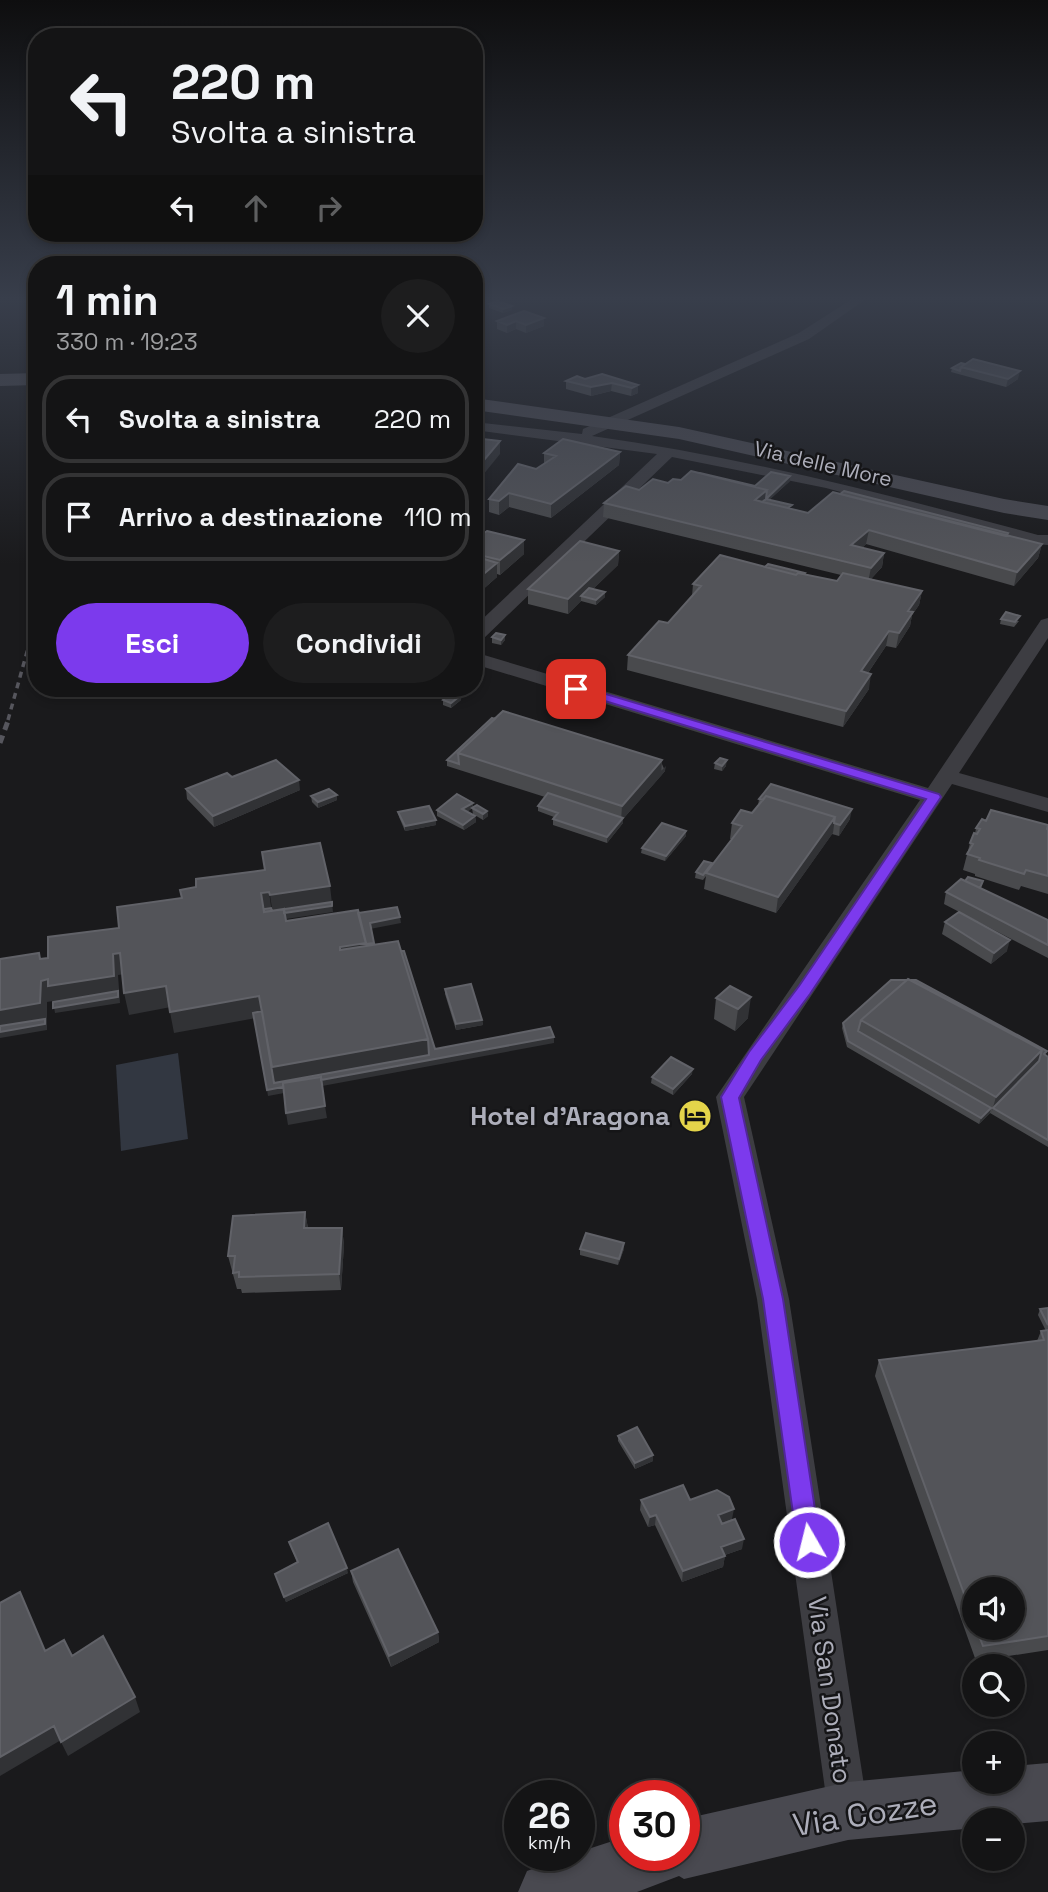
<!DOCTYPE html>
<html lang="it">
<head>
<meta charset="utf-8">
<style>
  :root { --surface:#141415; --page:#1d1d1e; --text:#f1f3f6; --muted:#9d9ea0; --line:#333334; --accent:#7c3aed }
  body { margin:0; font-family:"Space Grotesk",sans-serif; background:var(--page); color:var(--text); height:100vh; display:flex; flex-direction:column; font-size:26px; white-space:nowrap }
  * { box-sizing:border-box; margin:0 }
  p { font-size:23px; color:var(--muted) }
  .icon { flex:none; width:38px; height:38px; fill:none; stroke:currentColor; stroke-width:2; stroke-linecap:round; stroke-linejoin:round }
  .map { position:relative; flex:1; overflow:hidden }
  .details { position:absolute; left:28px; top:256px; width:455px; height:441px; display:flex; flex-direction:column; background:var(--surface); border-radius:28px; box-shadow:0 4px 10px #0003,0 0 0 2px var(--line) }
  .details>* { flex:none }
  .banner { position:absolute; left:28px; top:28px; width:455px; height:214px; border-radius:28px; box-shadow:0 4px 10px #0003,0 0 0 2px var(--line); background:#141415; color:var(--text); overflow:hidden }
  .fabs { position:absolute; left:962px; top:1577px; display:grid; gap:14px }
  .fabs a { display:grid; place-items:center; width:63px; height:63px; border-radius:50%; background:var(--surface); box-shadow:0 4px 10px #0003,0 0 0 2px var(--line); font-size:35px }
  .speed { position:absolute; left:504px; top:1780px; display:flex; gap:14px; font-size:35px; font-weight:700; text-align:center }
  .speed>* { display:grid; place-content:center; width:91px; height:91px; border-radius:50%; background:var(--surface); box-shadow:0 4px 10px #0003,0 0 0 2px var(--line); line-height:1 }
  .speed small { font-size:18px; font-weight:400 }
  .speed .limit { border:10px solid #d22; background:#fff; color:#111 }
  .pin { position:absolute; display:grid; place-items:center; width:60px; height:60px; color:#fff; margin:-30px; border-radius:14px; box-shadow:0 4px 10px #0006 }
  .me { position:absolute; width:77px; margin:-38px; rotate:352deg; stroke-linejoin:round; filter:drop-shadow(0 0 5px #0008) }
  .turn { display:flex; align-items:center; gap:24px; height:147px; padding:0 28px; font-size:32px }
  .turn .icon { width:91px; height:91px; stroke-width:2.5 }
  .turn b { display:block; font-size:49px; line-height:60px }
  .lanes { display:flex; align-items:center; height:66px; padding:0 28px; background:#0003; justify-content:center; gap:35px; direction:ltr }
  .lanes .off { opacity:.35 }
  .round { display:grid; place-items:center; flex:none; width:74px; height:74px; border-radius:37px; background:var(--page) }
  .overview { display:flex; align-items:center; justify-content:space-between; height:119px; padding:0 28px }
  h1 { font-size:42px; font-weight:700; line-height:52px }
  .action { display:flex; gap:14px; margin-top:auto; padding:14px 28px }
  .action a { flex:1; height:80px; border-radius:42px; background:var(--accent); color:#fff; font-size:28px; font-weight:700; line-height:80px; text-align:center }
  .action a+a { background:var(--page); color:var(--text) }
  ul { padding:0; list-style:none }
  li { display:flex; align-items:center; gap:21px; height:88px; margin:0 14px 10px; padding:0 14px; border:4px solid var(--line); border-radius:28px }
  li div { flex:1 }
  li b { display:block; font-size:26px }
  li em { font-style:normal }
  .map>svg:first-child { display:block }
  .water { fill:#323741 }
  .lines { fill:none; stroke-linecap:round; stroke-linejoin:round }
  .street { fill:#3d3d42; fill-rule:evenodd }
  .secondary { fill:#494950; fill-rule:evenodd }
  .rail-far1 { stroke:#56565d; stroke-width:3.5; stroke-dasharray:6 5; stroke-linecap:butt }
  .rail { stroke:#56565d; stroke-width:5; stroke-dasharray:8 6; stroke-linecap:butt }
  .wall { fill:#494a4d; fill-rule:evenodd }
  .shaded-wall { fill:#313235 }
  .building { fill:#535459; stroke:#616268; stroke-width:2 }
  .route { fill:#7c3aed; stroke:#51269a; stroke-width:2 }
  .labels { text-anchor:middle; stroke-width:5; stroke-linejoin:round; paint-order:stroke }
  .far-street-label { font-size:21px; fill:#adaeba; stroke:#151517 }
  .poi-label { font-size:26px; font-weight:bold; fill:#adaeba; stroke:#151517; text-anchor:end }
  .street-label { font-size:26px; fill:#adaeba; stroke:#151517 }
  .near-street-label { font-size:32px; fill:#adaeba; stroke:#151517 }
</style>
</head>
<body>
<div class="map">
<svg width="1048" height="1892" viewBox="0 0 1048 1892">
  <rect width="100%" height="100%" fill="#1a1a1c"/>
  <path class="water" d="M 178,1053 L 188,1139 L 121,1151 L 116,1065 Z"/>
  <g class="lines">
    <path class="street" d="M 852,299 L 866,299 L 809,339 L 592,436 C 743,457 890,495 1038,535 L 1048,535 L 1048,545 L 1031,544 L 826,488 L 672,457 L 481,641 L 474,643 L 474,627 L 657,454 L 474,430 L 474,422 L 582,434 L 583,429 L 799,333 Z
      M 1048,618 L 1048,638 L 959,773 L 1048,798 L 1048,812 L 952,784 L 744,1097 L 789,1299 L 868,1811 L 862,1825 L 848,1831 L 834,1825 L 828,1811 L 757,1299 L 716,1097 L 920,800 L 474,664 L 474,652 L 928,788 L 1041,620 Z"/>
    <path class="secondary" d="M 37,373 L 37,385 L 0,386 L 0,374 Z
      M 474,398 L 679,427 L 1004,499 L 1048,506 L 1048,520 L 1004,513 L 679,439 L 474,410 Z
      M 1048,1763 L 1048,1821 L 1013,1824 L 1013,1820 L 975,1820 L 975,1828 L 848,1840 L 684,1879 L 679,1876 L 637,1892 L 518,1892 L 527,1871 L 569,1855 L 579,1855 L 579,1852 L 625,1837 L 625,1855 L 684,1855 L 684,1819 L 848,1782 L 975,1770 L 975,1782 L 1013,1782 L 1013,1766 Z"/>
    <path class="rail-far1" d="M 8,720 L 37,616"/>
    <path class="rail" d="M 0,743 L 9,718"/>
  </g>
  <path class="wall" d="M 489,304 L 512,306 L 512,310 L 503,313 L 489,308 Z
    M 544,318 L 544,326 L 526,333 L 516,329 L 507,333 L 497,329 L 497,321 Z
    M 961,363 L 1018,379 L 1006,387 L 951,372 L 952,368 Z
    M 585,379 L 638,385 L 638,393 L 631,396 L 611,391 L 591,396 L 566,389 L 566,381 Z
    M 620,452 L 619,465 L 551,518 L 509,507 L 499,515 L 489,512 L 489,499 L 544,464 L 544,453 Z
    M 681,480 L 755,486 L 790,481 L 769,500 L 791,509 L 808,513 L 1008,533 L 1007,536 L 1042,544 L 1038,558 L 1014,586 L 866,544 L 862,548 L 884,553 L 882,567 L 871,579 L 922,591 L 919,605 L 912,615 L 910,626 L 896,648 L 886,646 L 868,673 L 869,689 L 843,727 L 627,670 L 628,655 L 668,623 L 692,596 L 693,584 L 765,567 L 805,573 L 805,574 L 837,581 L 841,575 L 603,517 L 604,503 L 639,490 Z
    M 474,540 L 524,554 L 500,575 L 497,574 L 497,577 L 480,592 L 474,590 Z
    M 619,551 L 618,565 L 593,589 L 605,597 L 596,605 L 581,601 L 568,614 L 528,604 L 528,589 Z
    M 1001,619 L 1019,621 L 1014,627 L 1000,624 Z
    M 505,635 L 505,640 L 501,645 L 492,643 L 492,637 Z
    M 443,700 L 461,700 L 451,708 L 443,705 Z
    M 492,718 L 662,760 L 662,764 L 665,771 L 623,819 L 623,823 L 607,843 L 553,825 L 553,819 L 554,817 L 538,811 L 538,806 L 545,797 L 447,766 L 447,760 Z
    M 715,763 L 726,766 L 722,771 L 714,769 Z
    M 232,777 L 300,790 L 214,827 L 187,799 L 186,789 Z
    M 337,795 L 337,800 L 318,808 L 312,802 L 311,796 Z
    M 759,799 L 850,819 L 839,836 L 832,834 L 776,913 L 704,889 L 706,876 L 703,880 L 695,878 L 696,872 L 712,863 L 711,866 L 732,839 L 730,839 L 732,823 L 752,813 L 758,806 Z
    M 473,803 L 473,808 L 487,811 L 488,816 L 483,820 L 473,814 L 472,808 L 467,812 L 475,816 L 476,822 L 464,830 L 437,816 L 437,810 Z
    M 398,812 L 436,820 L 436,825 L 405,831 L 399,817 Z
    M 986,821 L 1048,830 L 1048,894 L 1021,886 L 1019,890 L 975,876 L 975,874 L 963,870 L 970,843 L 975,834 L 976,828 Z
    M 686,836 L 665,861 L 641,853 L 642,848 Z
    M 965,881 L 1048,920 L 1048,958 L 944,904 L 946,892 Z
    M 945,922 L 1007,951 L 991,964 L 942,934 Z
    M 891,980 L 1048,1057 L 1048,1147 L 990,1113 L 979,1124 L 847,1047 L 842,1028 L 843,1023 Z
    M 730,986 L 748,1018 L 735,1031 L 714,1019 L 716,998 Z
    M 445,989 L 482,1020 L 483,1025 L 456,1030 L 445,994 Z
    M 692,1074 L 673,1095 L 651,1083 L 652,1077 Z
    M 305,1212 L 308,1228 L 342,1228 L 344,1245 L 341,1290 L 242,1293 L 241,1289 L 237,1289 L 228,1256 Z
    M 580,1249 L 624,1249 L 618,1265 L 580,1255 Z
    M 1048,1308 L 1048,1650 L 976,1661 L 875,1376 L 879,1360 L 1037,1341 L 1041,1331 L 1046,1331 L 1038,1315 L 1040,1309 ZM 975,1589 L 1013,1628 L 975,1628 Z
    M 618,1436 L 653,1455 L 653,1461 L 635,1469 L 618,1441 Z
    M 641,1500 L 690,1500 L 732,1519 L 742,1549 L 725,1555 L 723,1567 L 682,1582 L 655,1525 L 648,1527 L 640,1510 Z
    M 289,1542 L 348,1573 L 286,1602 L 275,1574 L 297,1562 Z
    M 351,1571 L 438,1632 L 439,1642 L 391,1667 L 353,1582 Z"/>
  <path class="shaded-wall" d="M 481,299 L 481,303 L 474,305 L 474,301 Z
    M 512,306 L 512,310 L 503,313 L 503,309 Z
    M 544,318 L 544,326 L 526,333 L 526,325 Z
    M 516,321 L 516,329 L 507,333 L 507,325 Z
    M 1020,371 L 1018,379 L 1006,387 L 1008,379 Z
    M 612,383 L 611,391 L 591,396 L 591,387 Z
    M 638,385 L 638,393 L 631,396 L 632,388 Z
    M 500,441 L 500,454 L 474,486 L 474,472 Z
    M 620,452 L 619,465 L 551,518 L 551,504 Z
    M 790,476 L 790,481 L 765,504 L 766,499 Z
    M 767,490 L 765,504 L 755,500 Z
    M 509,493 L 509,507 L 499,515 L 499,501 Z
    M 869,530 L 866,544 L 849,559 L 851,545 Z
    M 524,540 L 524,554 L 500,575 L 500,560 Z
    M 1042,544 L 1038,558 L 1014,586 L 1017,572 Z
    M 619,551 L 618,565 L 585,597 L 581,596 L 581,601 L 568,614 L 568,599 Z
    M 884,553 L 882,567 L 868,582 L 871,568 Z
    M 497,563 L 497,577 L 480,592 L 480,577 Z
    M 922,591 L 919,605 L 912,615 L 910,626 L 896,648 L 899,633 L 908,611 Z
    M 605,592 L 605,597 L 596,605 L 596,600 Z
    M 889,631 L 886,646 L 859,686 L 861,671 Z
    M 505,635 L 505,640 L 501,645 L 501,640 Z
    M 871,674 L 869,689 L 843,727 L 846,711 Z
    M 461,695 L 461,700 L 451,708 L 451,703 Z
    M 662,760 L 661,776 L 623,819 L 623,823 L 607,843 L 607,837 L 621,821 L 622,806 Z
    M 727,760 L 726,766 L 722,771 L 722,766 Z
    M 666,766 L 665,771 L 661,776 L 661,771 Z
    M 299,780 L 300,790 L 214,827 L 213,816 Z
    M 337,795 L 337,800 L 318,808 L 318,802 Z
    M 473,803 L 473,808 L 462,815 L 462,809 Z
    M 852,809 L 850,819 L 839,836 L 840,825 Z
    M 487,811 L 488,816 L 483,820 L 483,814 Z
    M 475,816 L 476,822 L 464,830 L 463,825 Z
    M 835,817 L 833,833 L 776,913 L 778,897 Z
    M 436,820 L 436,825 L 405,831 L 405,826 Z
    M 686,831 L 686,836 L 665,861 L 666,856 Z
    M 330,886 L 333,912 L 266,922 L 273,915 L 270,895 Z
    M 269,892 L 272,913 L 264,914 L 261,893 Z
    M 400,917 L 401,923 L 370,929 L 370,923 Z
    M 1010,940 L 1007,951 L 991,964 L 994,953 Z
    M 366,943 L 374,943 L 375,948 L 342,972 L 340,947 Z
    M 39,953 L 43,968 L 120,953 L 125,974 L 118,975 L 120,1003 L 55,1013 L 53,1001 L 47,1002 L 47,1030 L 0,1038 L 0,1010 Z
    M 166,986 L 171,1007 L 129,1015 L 124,993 Z
    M 259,996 L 262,1017 L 174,1033 L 170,1012 Z
    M 751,997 L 748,1018 L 735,1031 L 738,1009 Z
    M 482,1020 L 483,1025 L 456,1030 L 456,1024 Z
    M 554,1037 L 554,1043 L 268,1096 L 267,1090 L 272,1067 L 428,1039 L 429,1060 Z
    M 1042,1050 L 1037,1067 L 993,1108 L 991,1114 L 996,1097 Z
    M 693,1069 L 692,1074 L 673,1095 L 673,1089 Z
    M 325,1106 L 327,1118 L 288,1125 L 286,1113 Z
    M 991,1108 L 990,1113 L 979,1124 L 981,1118 Z
    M 305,1212 L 308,1229 L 304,1228 Z
    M 342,1228 L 344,1245 L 341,1290 L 339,1274 Z
    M 624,1243 L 624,1249 L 618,1265 L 619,1259 Z
    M 653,1455 L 653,1461 L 635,1469 L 635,1463 Z
    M 734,1509 L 732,1519 L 716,1525 L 718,1515 Z
    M 656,1515 L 655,1525 L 648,1527 L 650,1517 Z
    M 744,1539 L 742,1549 L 719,1557 L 721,1547 Z
    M 725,1556 L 723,1567 L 682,1582 L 683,1571 Z
    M 347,1568 L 348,1573 L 286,1602 L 284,1597 Z
    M 438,1632 L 439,1642 L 391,1667 L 389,1656 Z
    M 135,1697 L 140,1712 L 68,1756 L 61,1742 Z
    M 54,1726 L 61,1740 L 0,1776 L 0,1757 Z"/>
  <path class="building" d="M 497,301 L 512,306 L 503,309 L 489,304 Z
    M 524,311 L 544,318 L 526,325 L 516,321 L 507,325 L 497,321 Z
    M 973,359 L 1020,371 L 1008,379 L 961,367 Z
    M 961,363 L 965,364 L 961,367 L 960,371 L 952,368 Z
    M 602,374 L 638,385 L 632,388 L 612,383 L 591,387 L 566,381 L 577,376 L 585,379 Z
    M 474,438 L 500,441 L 474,472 Z
    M 563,439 L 620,452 L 551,504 L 509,493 L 499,501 L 489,499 L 518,464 L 536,469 L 556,456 L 544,453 Z
    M 691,471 L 767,490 L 755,500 L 808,513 L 833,492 L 1042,544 L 1017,572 L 869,530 L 851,545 L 884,553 L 871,568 L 604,503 L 626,486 L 639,490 L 653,479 L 668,483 L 673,479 L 681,480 Z
    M 771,472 L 790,476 L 766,499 L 767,490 L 699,473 L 700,473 L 755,486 Z
    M 844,491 L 1008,533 L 1006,536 L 840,494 Z
    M 766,499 L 792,505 L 788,508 L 762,502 Z
    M 487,531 L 524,540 L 500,560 L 475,554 L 474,540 Z
    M 580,541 L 619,551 L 568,599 L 528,589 Z
    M 720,555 L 796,575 L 798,573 L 837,581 L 843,573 L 922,591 L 908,611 L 913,612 L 899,633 L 889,631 L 861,671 L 871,674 L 846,711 L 628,655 L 659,621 L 668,623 L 701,586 L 693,584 Z
    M 484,559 L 497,563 L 480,577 L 474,576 L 474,567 Z
    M 768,564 L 805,573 L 804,574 L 798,573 L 796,575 L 765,567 Z
    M 589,588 L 605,592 L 596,600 L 581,596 Z
    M 1006,612 L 1020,616 L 1015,622 L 1001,619 Z
    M 496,633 L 505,635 L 501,640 L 492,637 Z
    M 452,692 L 461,695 L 451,703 L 443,700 Z
    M 503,711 L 662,760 L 622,806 L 458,753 Z
    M 492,718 L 495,719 L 458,753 L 459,764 L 447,760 Z
    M 720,758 L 727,760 L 722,766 L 715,763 Z
    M 276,760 L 299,780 L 213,816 L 186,789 L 227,773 L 232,777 Z
    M 771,784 L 852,809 L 840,825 L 834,823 L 835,817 L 766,796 L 763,800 L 759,799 Z
    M 329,789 L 337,795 L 318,802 L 311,796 Z
    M 548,793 L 623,818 L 607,837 L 553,819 L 558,813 L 538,806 Z
    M 457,794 L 473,803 L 462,809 L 475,816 L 463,825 L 437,810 Z
    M 766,796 L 835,817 L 778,897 L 706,873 L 742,826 L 732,823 L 741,810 L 752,813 Z
    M 477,805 L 487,811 L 483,814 L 472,808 Z
    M 429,806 L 436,820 L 405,826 L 398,812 Z
    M 991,810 L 1048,825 L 1047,829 L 1048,830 L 1048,876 L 1026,870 L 1024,874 L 979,860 L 980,858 L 967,854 L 973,844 L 970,843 L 974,833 L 977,834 L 980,829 L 976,828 L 982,819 L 986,821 Z
    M 662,823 L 686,831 L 666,856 L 642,848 Z
    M 320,843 L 330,886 L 270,895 L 269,892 L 261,893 L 264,912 L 284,909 L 286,921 L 358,910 L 366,943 L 340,947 L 340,950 L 398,941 L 428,1039 L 272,1067 L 259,996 L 170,1012 L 166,986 L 124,993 L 120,953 L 113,954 L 114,976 L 48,986 L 48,979 L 41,981 L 40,1003 L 0,1010 L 0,959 L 39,953 L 40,959 L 48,958 L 48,937 L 119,928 L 117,907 L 182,898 L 180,890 L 196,887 L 196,879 L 265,870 L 262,852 Z
    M 704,861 L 712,863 L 703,875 L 696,872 Z
    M 968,877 L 983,881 L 980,888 L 965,881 Z
    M 961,879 L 1048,920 L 1048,945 L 946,892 Z
    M 332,902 L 332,906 L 284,913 L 284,909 L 264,912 L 264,909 L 271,908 L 272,911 Z
    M 397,907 L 400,917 L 370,923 L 374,943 L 366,944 L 358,913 Z
    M 959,912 L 1010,940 L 994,953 L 945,922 Z
    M 401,951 L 404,951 L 435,1049 L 550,1027 L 554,1037 L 321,1080 L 321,1077 L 283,1083 L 283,1087 L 267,1090 L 253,1013 L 262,1011 L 274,1083 L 429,1055 L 428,1039 Z
    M 908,979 L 1042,1050 L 996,1097 L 861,1020 Z
    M 891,980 L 907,980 L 861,1020 L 858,1031 L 991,1108 L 981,1118 L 848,1041 L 843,1023 Z
    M 911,980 L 916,980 L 1047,1051 L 1044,1054 L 1048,1057 L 1048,1140 L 993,1108 L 1039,1061 L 1042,1050 Z
    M 471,984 L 482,1020 L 456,1024 L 445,989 Z
    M 730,986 L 751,997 L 738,1009 L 716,998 Z
    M 118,991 L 118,997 L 53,1008 L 53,1002 Z
    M 45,1019 L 45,1024 L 0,1032 L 0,1026 Z
    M 671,1057 L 693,1069 L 673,1089 L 652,1077 Z
    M 321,1077 L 325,1106 L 286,1113 L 283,1083 Z
    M 305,1212 L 304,1228 L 342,1228 L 339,1274 L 239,1277 L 239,1272 L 233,1273 L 235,1256 L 228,1256 L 233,1216 Z
    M 586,1233 L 624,1243 L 619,1259 L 580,1249 Z
    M 1048,1308 L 1048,1325 L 1040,1309 Z
    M 1048,1330 L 1048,1636 L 983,1646 L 976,1628 L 1013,1628 L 1013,1589 L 975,1589 L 975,1624 L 879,1360 L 1044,1340 L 1041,1331 Z
    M 637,1427 L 653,1455 L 635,1463 L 618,1436 Z
    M 683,1485 L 690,1500 L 717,1490 L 729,1497 L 734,1509 L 718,1515 L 722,1524 L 735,1519 L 744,1539 L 721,1547 L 725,1556 L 683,1571 L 656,1515 L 650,1517 L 641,1500 Z
    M 328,1523 L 347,1568 L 284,1597 L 275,1574 L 298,1562 L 289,1542 Z
    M 398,1549 L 438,1632 L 389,1656 L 351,1571 Z
    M 20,1592 L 45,1651 L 64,1640 L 72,1656 L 103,1636 L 135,1697 L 61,1742 L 54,1726 L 0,1757 L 0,1603 Z"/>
  <linearGradient id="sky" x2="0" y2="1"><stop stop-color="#0e0e0f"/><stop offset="0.53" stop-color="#383e4b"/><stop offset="1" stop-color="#383e4b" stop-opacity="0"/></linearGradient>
  <rect width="1048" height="564" fill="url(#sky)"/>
  <path class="route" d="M 576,685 L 939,794 L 941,797 L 810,994 L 761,1060 L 739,1098 L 783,1299 L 820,1542 L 817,1550 L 809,1553 L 800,1550 L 797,1542 L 763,1299 L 721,1097 L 749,1052 L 799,986 L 926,799 L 572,691 L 570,689 Z"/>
  <defs>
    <symbol id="hotel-disc" viewBox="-11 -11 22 22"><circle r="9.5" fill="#e4d44a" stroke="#151517"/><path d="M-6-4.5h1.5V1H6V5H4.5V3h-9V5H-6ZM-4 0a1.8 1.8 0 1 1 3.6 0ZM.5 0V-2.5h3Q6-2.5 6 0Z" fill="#111"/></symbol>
  </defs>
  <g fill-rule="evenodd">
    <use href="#hotel-disc" x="676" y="1097" width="38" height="38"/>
  </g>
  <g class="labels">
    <g class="far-street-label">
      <text transform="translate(823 464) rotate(13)" y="7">Via delle More</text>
    </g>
    <g class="poi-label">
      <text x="670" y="1125">Hotel d'Aragona</text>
    </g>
    <g class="street-label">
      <text transform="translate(830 1690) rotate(82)" y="9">Via San Donato</text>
    </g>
    <g class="near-street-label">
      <text transform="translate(865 1814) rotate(-9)" y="11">Via Cozze</text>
    </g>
  </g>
</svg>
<div class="fabs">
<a><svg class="icon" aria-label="sound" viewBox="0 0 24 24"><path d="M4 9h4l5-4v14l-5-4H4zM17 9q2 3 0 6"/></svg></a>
<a><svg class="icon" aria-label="search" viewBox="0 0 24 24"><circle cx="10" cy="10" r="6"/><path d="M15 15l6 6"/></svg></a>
<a>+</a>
<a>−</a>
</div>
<div class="speed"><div>26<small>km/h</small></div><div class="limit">30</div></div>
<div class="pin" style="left:576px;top:689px;background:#d93025"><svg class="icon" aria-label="arrive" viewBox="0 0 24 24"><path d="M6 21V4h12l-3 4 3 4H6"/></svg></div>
<svg class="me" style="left:809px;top:1542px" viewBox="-20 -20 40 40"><circle r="17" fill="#7c3aed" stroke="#fff" stroke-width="3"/><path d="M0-11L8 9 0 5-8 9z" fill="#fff"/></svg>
<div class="banner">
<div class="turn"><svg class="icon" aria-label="left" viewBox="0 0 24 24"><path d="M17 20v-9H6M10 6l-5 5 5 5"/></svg><div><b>220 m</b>Svolta a sinistra</div></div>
<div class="lanes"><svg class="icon" aria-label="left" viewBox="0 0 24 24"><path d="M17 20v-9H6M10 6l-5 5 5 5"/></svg><svg class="icon off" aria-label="ahead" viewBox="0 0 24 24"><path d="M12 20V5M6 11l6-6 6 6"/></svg><svg class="icon off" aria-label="right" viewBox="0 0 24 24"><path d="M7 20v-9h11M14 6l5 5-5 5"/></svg></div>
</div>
<section class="details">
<div class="overview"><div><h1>1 min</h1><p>330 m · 19:23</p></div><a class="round"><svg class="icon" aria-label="close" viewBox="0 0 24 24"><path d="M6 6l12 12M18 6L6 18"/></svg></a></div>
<ul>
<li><svg class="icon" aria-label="left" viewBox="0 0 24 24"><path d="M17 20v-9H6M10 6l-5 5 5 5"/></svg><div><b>Svolta a sinistra</b></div><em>220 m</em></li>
<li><svg class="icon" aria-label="arrive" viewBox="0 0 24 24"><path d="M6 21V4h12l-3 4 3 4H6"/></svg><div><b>Arrivo a destinazione</b></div><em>110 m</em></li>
</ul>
<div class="action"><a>Esci</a><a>Condividi</a></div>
</section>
</div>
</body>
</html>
